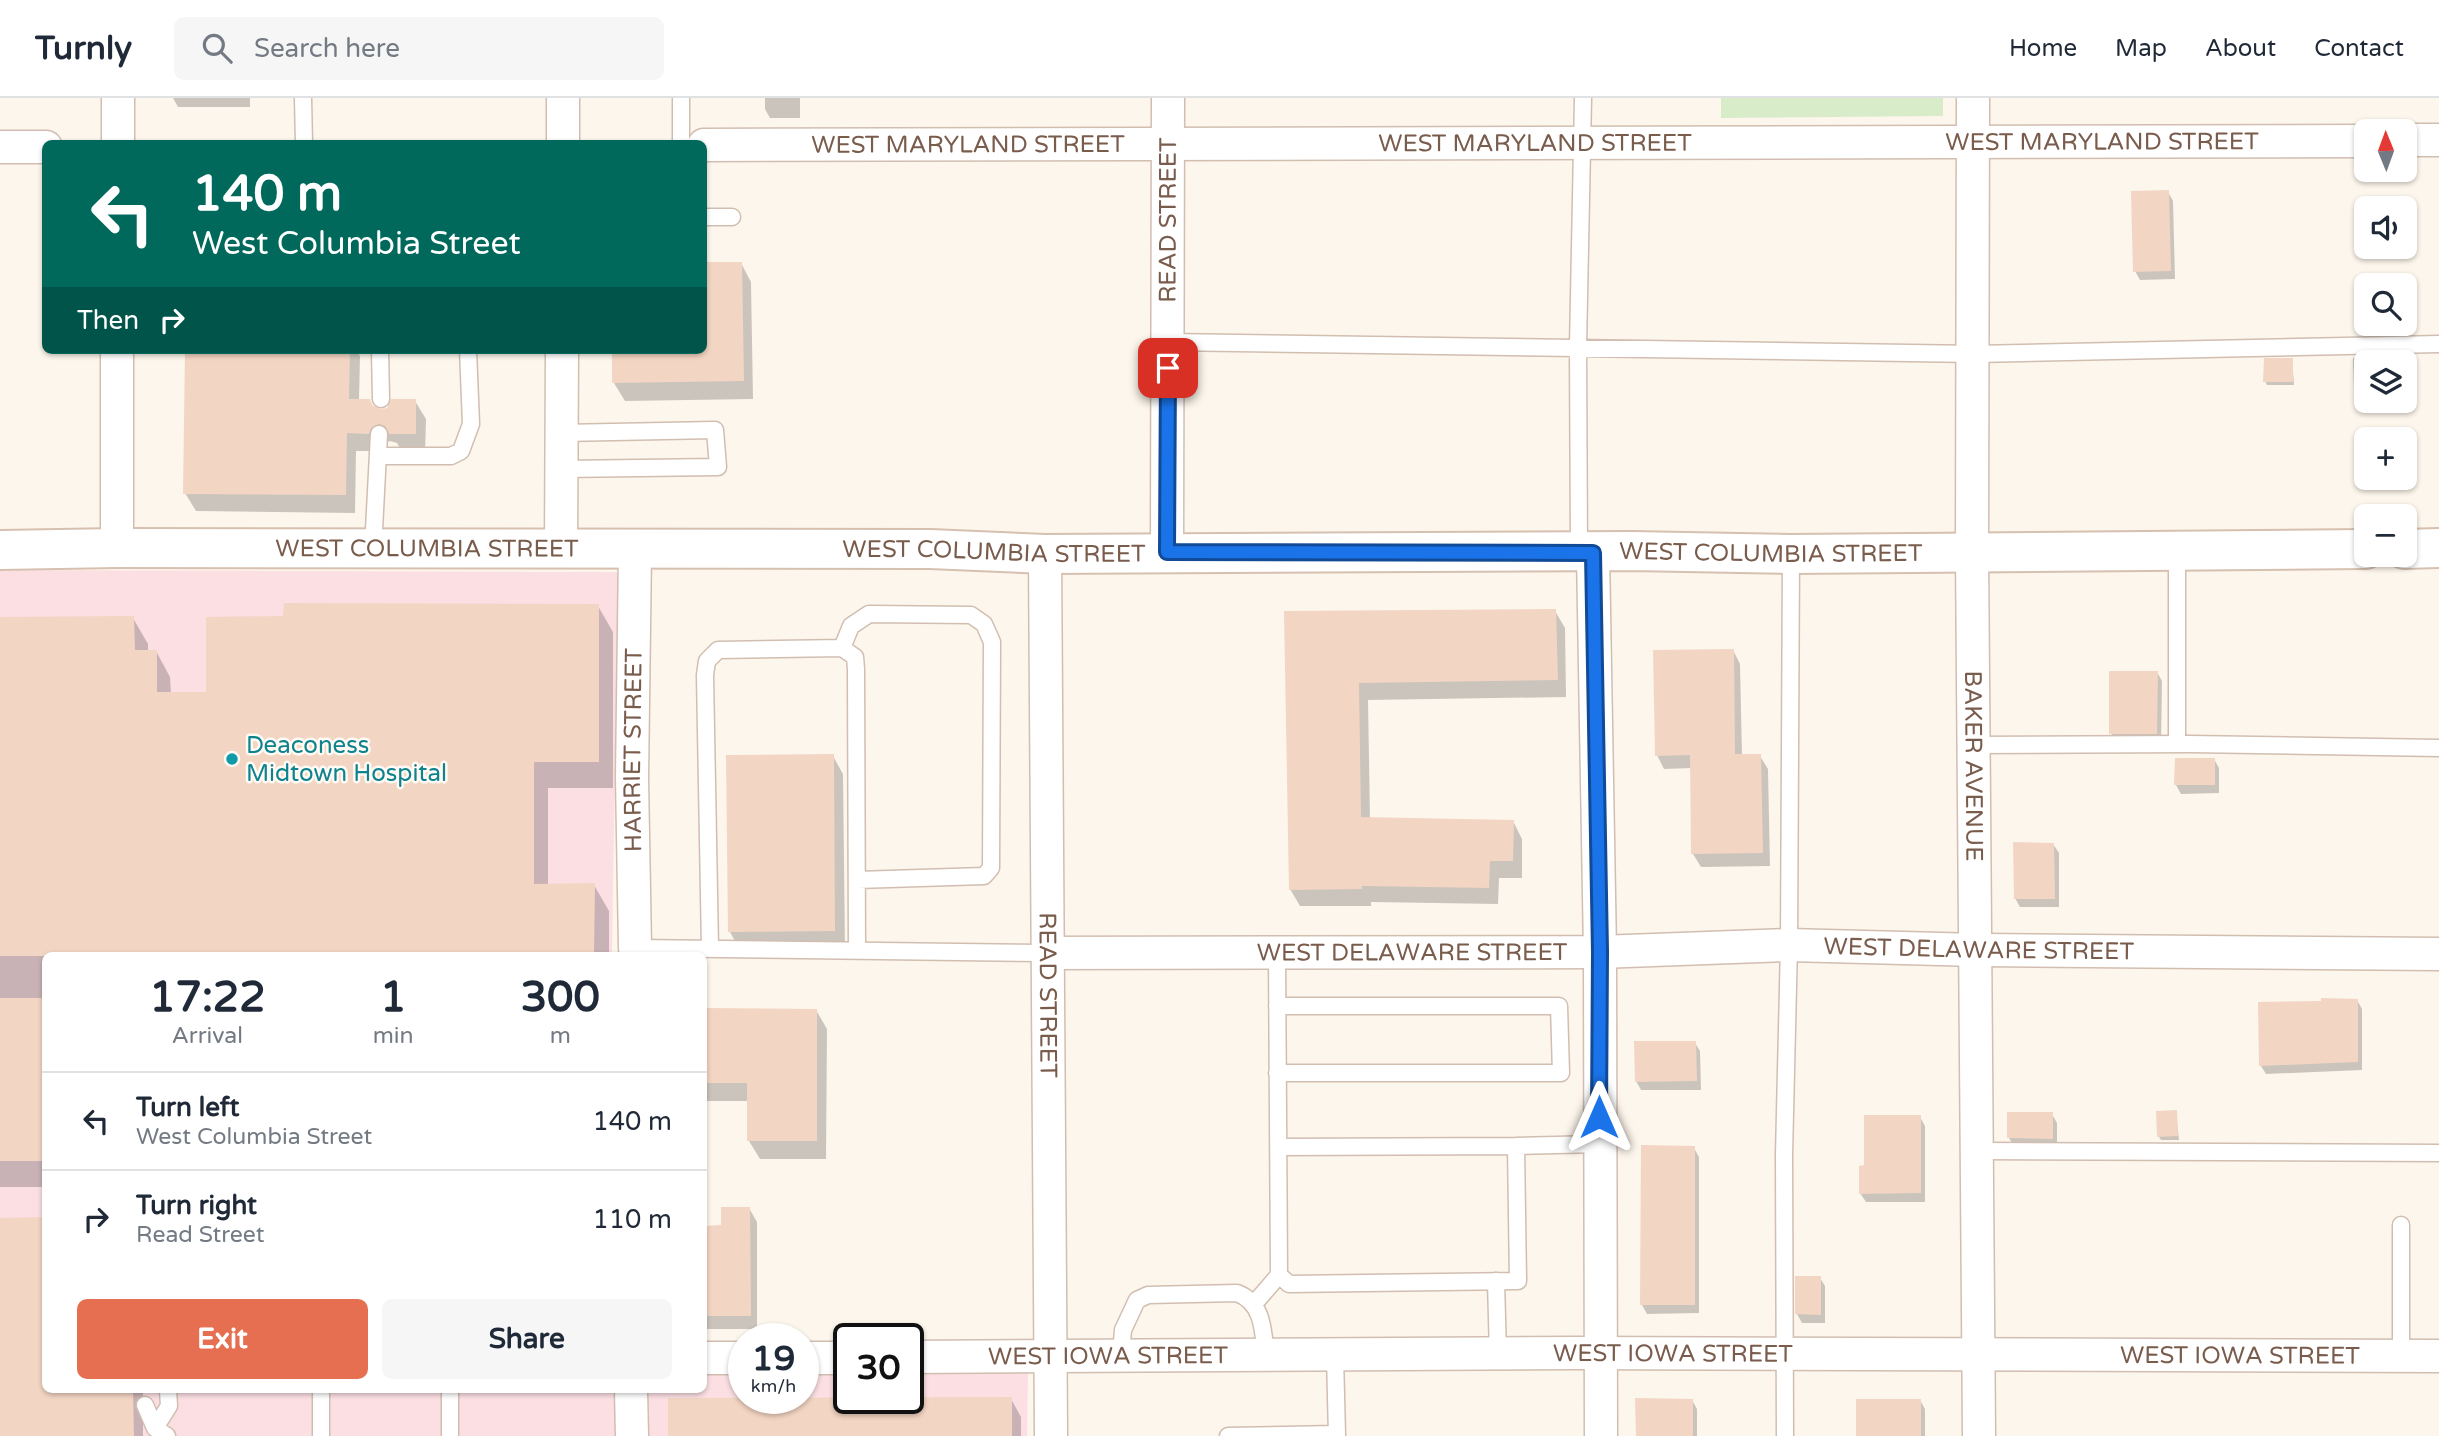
<!DOCTYPE html>
<html lang="en">
<head>
<meta charset="utf-8">
<style>
  :root { --surface:#fff; --page:#f6f6f7; --text:#1f2937; --muted:#747a83; --line:#e0e1e3; --accent:#e76f51 }
  body { margin:0; font-family:"Varela Round",sans-serif; background:var(--page); color:var(--text); height:100vh; display:flex; flex-direction:column; font-size:26px; white-space:nowrap }
  * { box-sizing:border-box; margin:0 }
  p { font-size:23px; color:var(--muted) }
  .icon { flex:none; width:38px; height:38px; fill:none; stroke:currentColor; stroke-width:2; stroke-linecap:round; stroke-linejoin:round }
  .map { position:relative; flex:1; overflow:hidden }
  .side { position:absolute; left:42px; top:854px; width:665px; height:441px; display:flex; flex-direction:column; background:var(--surface); border-radius:10px; box-shadow:0 2px 5px #0004 }
  .side>* { flex:none }
  .top-card { position:absolute; left:42px; top:42px; width:665px; height:214px; border-radius:10px; box-shadow:0 2px 5px #0004; background:#00695c; color:#fff; overflow:hidden }
  .needle { width:46px; rotate:359deg }
  .fabs { position:absolute; left:2354px; top:21px; display:grid; gap:14px }
  .fabs a { display:grid; place-items:center; width:63px; height:63px; border-radius:10px; background:var(--surface); box-shadow:0 2px 5px #0004; font-size:35px }
  .speed { position:absolute; left:728px; top:1225px; display:flex; gap:14px; font-size:35px; font-weight:700; text-align:center }
  .speed>* { display:grid; place-content:center; width:91px; height:91px; border-radius:50%; background:var(--surface); box-shadow:0 2px 5px #0004; line-height:1 }
  .speed small { font-size:18px; font-weight:400 }
  .speed .limit { border:4px solid #111; border-radius:10px; background:#fff; color:#111 }
  .pin { position:absolute; display:grid; place-items:center; width:60px; height:60px; color:#fff; margin:-30px; border-radius:14px; box-shadow:0 4px 10px #0006 }
  .me { position:absolute; width:77px; margin:-38px; rotate:0deg; stroke-linejoin:round; filter:drop-shadow(0 0 5px #0008) }
  .turn { display:flex; align-items:center; gap:24px; height:147px; padding:0 35px; font-size:32px }
  .turn .icon { width:91px; height:91px; stroke-width:2.5 }
  .turn b { display:block; font-size:49px; line-height:60px }
  .then { display:flex; align-items:center; height:66px; padding:0 35px; background:#0003; gap:14px; font-size:26px }
  .eta { display:flex; justify-content:space-evenly; align-items:center; height:119px; text-align:center }
  .eta b { font-size:42px; font-weight:700; line-height:49px }
  .button { display:flex; gap:14px; margin-top:auto; padding:14px 35px }
  .button a { flex:1; height:80px; border-radius:10px; background:var(--accent); color:#fff; font-size:28px; font-weight:700; line-height:80px; text-align:center }
  .button a+a { background:var(--page); color:var(--text) }
  ul { padding:0; list-style:none }
  li { display:flex; align-items:center; gap:21px; height:98px; padding:0 35px; border-top:2px solid var(--line) }
  li div { flex:1 }
  li b { display:block; font-size:26px }
  li em { font-style:normal }
  header { display:flex; align-items:center; gap:42px; box-sizing:border-box; height:98px; padding:0 35px; background:var(--surface); border-bottom:2px solid var(--line) }
  header strong { font-size:33px }
  nav { display:flex; gap:38px; margin-inline-start:auto; font-size:24px }
  .search { width:490px; height:63px; background:var(--page); display:flex; align-items:center; gap:18px; box-sizing:border-box; padding:0 24px; border-radius:10px; color:var(--muted); font-size:26px }
  .map>svg:first-child { display:block }
  .medical { fill:#fbdfe3 }
  .green { fill:#d8ecc9 }
  .shadow { fill:#0003 }
  .building { fill:#f3d5c3 }
  .lines { fill:none; stroke-linecap:round; stroke-linejoin:round }
  .lane-casing { stroke:#d1beb0; stroke-width:19 }
  .street-casing { stroke:#d1beb0; stroke-width:35 }
  .secondary-casing { stroke:#d6c0b0; stroke-width:42 }
  .lane { stroke:#fff; stroke-width:16 }
  .street { stroke:#fff; stroke-width:32 }
  .secondary { stroke:#fff; stroke-width:38 }
  .route-casing { stroke:#114b97; stroke-width:18 }
  .route { stroke:#1a73e8; stroke-width:12 }
  .culture-dot { fill:#0f9aa8; stroke:#fffaf3; stroke-width:2.5 }
  .labels { text-anchor:middle; stroke-width:5; stroke-linejoin:round; paint-order:stroke }
  .street-label { font-size:24px; fill:#7a5c4d; stroke:#fffaf3 }
  .culture-label { font-size:24px; fill:#0d838f; stroke:#fffaf3; text-anchor:start }
</style>
</head>
<body>
<header>
<strong>Turnly</strong>
<div class="search"><svg class="icon" aria-label="search" viewBox="0 0 24 24"><circle cx="10" cy="10" r="6"/><path d="M15 15l6 6"/></svg>Search here</div>
<nav><a>Home</a><a>Map</a><a>About</a><a>Contact</a></nav>
</header>
<div class="map">
<svg width="2439" height="1338" viewBox="0 0 2439 1338">
  <rect width="100%" height="100%" fill="#fdf6ec"/>
  <path class="medical" d="M 0,472 L 618,474 L 612,857 L 46,858 L 46,1292 L 704,1292 L 704,1274 L 744,1273 L 744,1300 L 803,1300 L 803,1273 L 849,1273 L 849,1300 L 908,1300 L 908,1272 L 1028,1272 L 1027,1338 L 0,1338 Z"/>
  <path class="green" d="M 1721,0 L 1943,0 L 1943,18 L 1721,20 Z"/>
  <path class="shadow" d="M 173,0 L 250,0 L 250,9 L 178,9 Z
    M 765,0 L 800,0 L 800,20 L 770,20 L 765,11 Z
    M 2168,94 L 2173,103 L 2175,181 L 2140,182 L 2135,173 Z
    M 741,165 L 751,184 L 753,301 L 625,303 L 614,285 L 614,252 L 704,252 L 704,166 Z
    M 187,252 L 356,252 L 360,258 L 359,303 L 380,313 L 415,303 L 426,321 L 425,354 L 402,354 L 397,345 L 390,343 L 380,348 L 379,353 L 356,353 L 355,415 L 196,413 L 185,395 Z
    M 2382,259 L 2385,264 L 2366,264 L 2366,300 L 2359,300 L 2354,291 L 2353,260 Z
    M 2292,261 L 2294,287 L 2267,287 L 2265,283 Z
    M 598,508 L 613,534 L 613,690 L 548,690 L 548,787 L 594,787 L 609,813 L 609,858 L 46,858 L 46,1089 L 0,1089 L 0,520 L 133,520 L 148,546 L 148,553 L 156,553 L 170,579 L 171,596 L 208,596 Z
    M 1555,513 L 1565,530 L 1566,599 L 1368,602 L 1370,721 L 1513,723 L 1522,741 L 1522,780 L 1499,780 L 1498,806 L 1371,804 L 1371,808 L 1300,808 L 1290,791 L 1286,515 Z
    M 1733,552 L 1740,566 L 1742,658 L 1760,658 L 1768,671 L 1770,768 L 1701,769 L 1693,756 L 1692,670 L 1664,671 L 1657,657 Z
    M 2157,574 L 2162,583 L 2161,644 L 2116,644 L 2111,635 Z
    M 833,658 L 843,676 L 845,851 L 740,852 L 730,834 Z
    M 2214,661 L 2219,670 L 2219,695 L 2181,696 L 2176,687 Z
    M 2053,746 L 2059,755 L 2059,809 L 2020,809 L 2015,800 Z
    M 2357,902 L 2362,911 L 2362,972 L 2266,976 L 2261,968 L 2323,905 Z
    M 704,912 L 816,912 L 827,931 L 826,1061 L 760,1061 L 749,1043 L 749,1003 L 704,1003 Z
    M 1695,945 L 1700,953 L 1701,992 L 1641,992 L 1636,983 Z
    M 2176,1014 L 2179,1042 L 2161,1042 L 2159,1039 Z
    M 2052,1016 L 2057,1025 L 2057,1049 L 2014,1048 L 2009,1040 Z
    M 1920,1019 L 1925,1028 L 1925,1104 L 1866,1104 L 1860,1095 L 1866,1069 Z
    M 1694,1050 L 1699,1059 L 1699,1215 L 1647,1216 L 1642,1207 Z
    M 749,1110 L 757,1124 L 757,1231 L 704,1231 L 704,1129 L 722,1129 Z
    M 0,1122 L 46,1292 L 143,1292 L 143,1338 L 0,1338 Z
    M 1820,1180 L 1825,1188 L 1825,1225 L 1802,1225 L 1797,1216 Z
    M 1011,1301 L 1021,1319 L 1021,1338 L 670,1338 Z
    M 1692,1302 L 1697,1311 L 1697,1338 L 1637,1338 Z
    M 1920,1302 L 1925,1311 L 1925,1338 L 1858,1338 Z"/>
  <path class="building" d="M 2169,92 L 2171,173 L 2133,174 L 2131,93 Z
    M 704,164 L 742,164 L 744,283 L 612,285 L 612,252 L 704,252 Z
    M 185,252 L 350,252 L 349,301 L 370,301 L 372,307 L 381,311 L 387,310 L 391,301 L 416,301 L 416,336 L 389,336 L 385,328 L 379,326 L 371,330 L 369,336 L 347,335 L 346,397 L 183,396 Z
    M 2264,260 L 2293,260 L 2293,284 L 2263,284 Z
    M 284,505 L 599,506 L 599,664 L 534,664 L 534,786 L 595,785 L 594,858 L 0,858 L 0,519 L 134,518 L 135,552 L 157,552 L 157,594 L 206,594 L 206,519 L 283,518 Z
    M 1556,511 L 1558,582 L 1359,585 L 1361,719 L 1514,722 L 1513,763 L 1490,763 L 1489,790 L 1362,788 L 1362,791 L 1289,792 L 1284,513 Z
    M 1734,551 L 1735,656 L 1761,656 L 1763,755 L 1691,756 L 1690,657 L 1655,658 L 1653,552 Z
    M 2109,573 L 2158,573 L 2157,636 L 2109,636 Z
    M 834,656 L 835,833 L 728,834 L 726,657 Z
    M 2175,660 L 2215,660 L 2215,687 L 2174,687 Z
    M 2013,744 L 2054,745 L 2055,801 L 2014,801 Z
    M 0,900 L 46,900 L 46,1063 L 0,1063 Z
    M 2321,900 L 2358,901 L 2358,964 L 2259,968 L 2258,904 L 2321,903 Z
    M 704,910 L 817,911 L 817,1043 L 747,1043 L 747,985 L 704,985 Z
    M 1634,943 L 1696,943 L 1697,983 L 1635,984 Z
    M 2177,1012 L 2178,1038 L 2157,1039 L 2156,1013 Z
    M 2007,1014 L 2053,1014 L 2053,1041 L 2007,1040 Z
    M 1864,1017 L 1921,1017 L 1921,1095 L 1859,1096 L 1859,1068 L 1864,1067 Z
    M 1641,1047 L 1695,1048 L 1695,1207 L 1640,1207 Z
    M 721,1109 L 750,1109 L 751,1218 L 704,1218 L 704,1128 L 721,1127 Z
    M 46,1119 L 46,1292 L 133,1292 L 134,1338 L 0,1338 L 0,1120 Z
    M 1795,1178 L 1821,1178 L 1821,1217 L 1795,1216 Z
    M 1012,1299 L 1012,1338 L 668,1338 L 668,1300 Z
    M 1635,1300 L 1693,1301 L 1693,1338 L 1636,1338 Z
    M 1856,1301 L 1921,1301 L 1921,1338 L 1856,1338 Z"/>
  <g class="lines">
    <defs>
      <path id="lane" d="M 303,0 L 304,46
        M 681,0 L 681,46
        M 704,119 L 732,119
        M 1168,244 L 1975,256 L 2439,246
        M 380,252 L 381,301
        M 378,358 L 451,358 L 461,353 L 471,326 L 468,252
        M 561,371 L 718,369 L 715,332 L 562,335
        M 373,451 L 379,336
        M 2177,453 L 2177,646
        M 1579,455 L 1578,249 L 1583,0
        M 842,550 L 851,528 L 869,516 L 971,517 L 984,526 L 992,544 L 991,770 L 984,778 L 857,782
        M 1975,647 L 2190,646 L 2439,650
        M 635,850 L 1046,855
        M 710,851 L 705,577 L 707,563 L 718,552 L 842,550 L 855,559 L 856,571 L 857,853
        M 1277,856 L 1279,1177 L 1289,1186 L 1518,1183 L 1516,1048 L 1278,1049
        M 1277,908 L 1559,908 L 1561,975 L 1277,975
        M 1516,1048 L 1599,1046
        M 1978,1053 L 2439,1055
        M 2401,1127 L 2401,1258
        M 1496,1183 L 1498,1257
        M 1254,1206 L 1279,1177
        M 1121,1257 L 1123,1232 L 1137,1202 L 1148,1197 L 1237,1195 C 1264,1205 1263,1234 1266,1259
        M 1335,1258 L 1337,1338
        M 145,1307 L 155,1330 L 167,1338
        M 155,1330 L 169,1308 L 168,1292
        M 321,1338 L 321,1292
        M 450,1338 L 450,1292
        M 1228,1338 L 1336,1336
        M 1785,1338 L 1784,1057 L 1789,847 L 1791,456"/>
      <g id="street">
        <path id="s1" d="M 1973,0 L 1972,453 L 1979,1338"/>
        <path d="M 2404,42 L 2439,42"/>
        <path d="M 118,46 L 118,0"/>
        <path d="M 563,46 L 563,0"/>
        <path id="s2" d="M 704,47 L 2366,43"/>
        <path d="M 0,49 L 46,49"/>
        <path d="M 117,450 L 117,252"/>
        <path d="M 561,453 L 562,252"/>
        <path id="s3" d="M 1167,454 L 1168,0"/>
        <path d="M 1593,455 L 1600,854 L 1601,1338"/>
        <path id="s4" d="M 1045,456 L 1051,1338"/>
        <path id="s5" d="M 635,850 L 632,680 L 635,453"/>
        <path id="s6" d="M 1046,855 L 1600,854 L 1789,847 L 1978,852 L 2439,856"/>
        <path id="s7" d="M 908,1259 L 1576,1255 L 2439,1258"/>
        <path d="M 704,1260 L 744,1260"/>
        <path d="M 803,1260 L 849,1260"/>
        <path d="M 631,1292 L 632,1338"/>
      </g>
      <g id="secondary">
        <path d="M 2404,451 L 2439,450"/>
        <path id="s8" d="M 0,452 L 117,450 L 930,451 L 1045,456 L 1632,453 L 1791,456 L 2366,451"/>
      </g>
    </defs>
    <use href="#lane" class="lane-casing"/>
    <use href="#street" class="street-casing"/>
    <use href="#secondary" class="secondary-casing"/>
    <use href="#lane" class="lane"/>
    <use href="#street" class="street"/>
    <use href="#secondary" class="secondary"/>
  </g>
  <g class="lines">
    <defs>
      <path id="route" d="M 1168,270 L 1167,454 L 1593,455 L 1600,854 L 1599,1019"/>
    </defs>
    <use href="#route" class="route-casing"/>
    <use href="#route" class="route"/>
  </g>
  <circle class="culture-dot" cx="232" cy="661" r="7"/>
  <g class="labels">
    <g class="street-label">
      <text dy="8" stroke="none"><textPath href="#s2" startOffset="1398">WEST MARYLAND STREET</textPath></text>
      <text dy="8" stroke="none"><textPath href="#s2" startOffset="831">WEST MARYLAND STREET</textPath></text>
      <text dy="8" stroke="none"><textPath href="#s2" startOffset="264">WEST MARYLAND STREET</textPath></text>
      <text dy="8" stroke="none"><textPath href="#s3" startOffset="332">READ STREET</textPath></text>
      <text dy="8" stroke="none"><textPath href="#s8" startOffset="427">WEST COLUMBIA STREET</textPath></text>
      <text dy="8" stroke="none"><textPath href="#s8" startOffset="994">WEST COLUMBIA STREET</textPath></text>
      <text dy="8" stroke="none"><textPath href="#s8" startOffset="1771">WEST COLUMBIA STREET</textPath></text>
      <text dy="8" stroke="none"><textPath href="#s5" startOffset="198">HARRIET STREET</textPath></text>
      <text dy="8" stroke="none"><textPath href="#s1" startOffset="668">BAKER AVENUE</textPath></text>
      <text dy="8" stroke="none"><textPath href="#s6" startOffset="933">WEST DELAWARE STREET</textPath></text>
      <text dy="8" stroke="none"><textPath href="#s6" startOffset="366">WEST DELAWARE STREET</textPath></text>
      <text dy="8" stroke="none"><textPath href="#s4" startOffset="441">READ STREET</textPath></text>
      <text dy="8" stroke="none"><textPath href="#s7" startOffset="765">WEST IOWA STREET</textPath></text>
      <text dy="8" stroke="none"><textPath href="#s7" startOffset="1332">WEST IOWA STREET</textPath></text>
      <text dy="8" stroke="none"><textPath href="#s7" startOffset="200">WEST IOWA STREET</textPath></text>
    </g>
    <g class="culture-label">
      <text x="246" y="655">Deaconess<tspan x="246" dy="28">Midtown Hospital</tspan></text>
    </g>
  </g>
</svg>
<div class="fabs">
<a><svg class="needle" viewBox="-14 -14 28 28"><path d="M0-13l5 13h-10z" fill="#e53935"/><path d="M0 13l5-13h-10z" fill="#747a83"/></svg></a>
<a><svg class="icon" aria-label="sound" viewBox="0 0 24 24"><path d="M4 9h4l5-4v14l-5-4H4zM17 9q2 3 0 6"/></svg></a>
<a><svg class="icon" aria-label="search" viewBox="0 0 24 24"><circle cx="10" cy="10" r="6"/><path d="M15 15l6 6"/></svg></a>
<a><svg class="icon" aria-label="layers" viewBox="0 0 24 24"><path d="M12 4l9 5-9 5-9-5zM3 14l9 5 9-5"/></svg></a>
<a>+</a>
<a>−</a>
</div>
<div class="speed"><div>19<small>km/h</small></div><div class="limit">30</div></div>
<div class="pin" style="left:1168px;top:270px;background:#d93025"><svg class="icon" aria-label="arrive" viewBox="0 0 24 24"><path d="M6 21V4h12l-3 4 3 4H6"/></svg></div>
<svg class="me" style="left:1599px;top:1019px" viewBox="-20 -20 40 40"><path d="M0-17L14 15 0 8-14 15z" fill="#1a73e8" stroke="#fff" stroke-width="4"/></svg>
<div class="top-card">
<div class="turn"><svg class="icon" aria-label="left" viewBox="0 0 24 24"><path d="M17 20v-9H6M10 6l-5 5 5 5"/></svg><div><b>140 m</b>West Columbia Street</div></div>
<div class="then">Then<svg class="icon" aria-label="right" viewBox="0 0 24 24"><path d="M7 20v-9h11M14 6l5 5-5 5"/></svg></div>
</div>
<section class="side">
<div class="eta">
<div><b>17:22</b><p>Arrival</p></div>
<div><b>1</b><p>min</p></div>
<div><b>300</b><p>m</p></div>
</div>
<ul>
<li><svg class="icon" aria-label="left" viewBox="0 0 24 24"><path d="M17 20v-9H6M10 6l-5 5 5 5"/></svg><div><b>Turn left</b><p>West Columbia Street</p></div><em>140 m</em></li>
<li><svg class="icon" aria-label="right" viewBox="0 0 24 24"><path d="M7 20v-9h11M14 6l5 5-5 5"/></svg><div><b>Turn right</b><p>Read Street</p></div><em>110 m</em></li>
</ul>
<div class="button"><a>Exit</a><a>Share</a></div>
</section>
</div>
</body>
</html>
